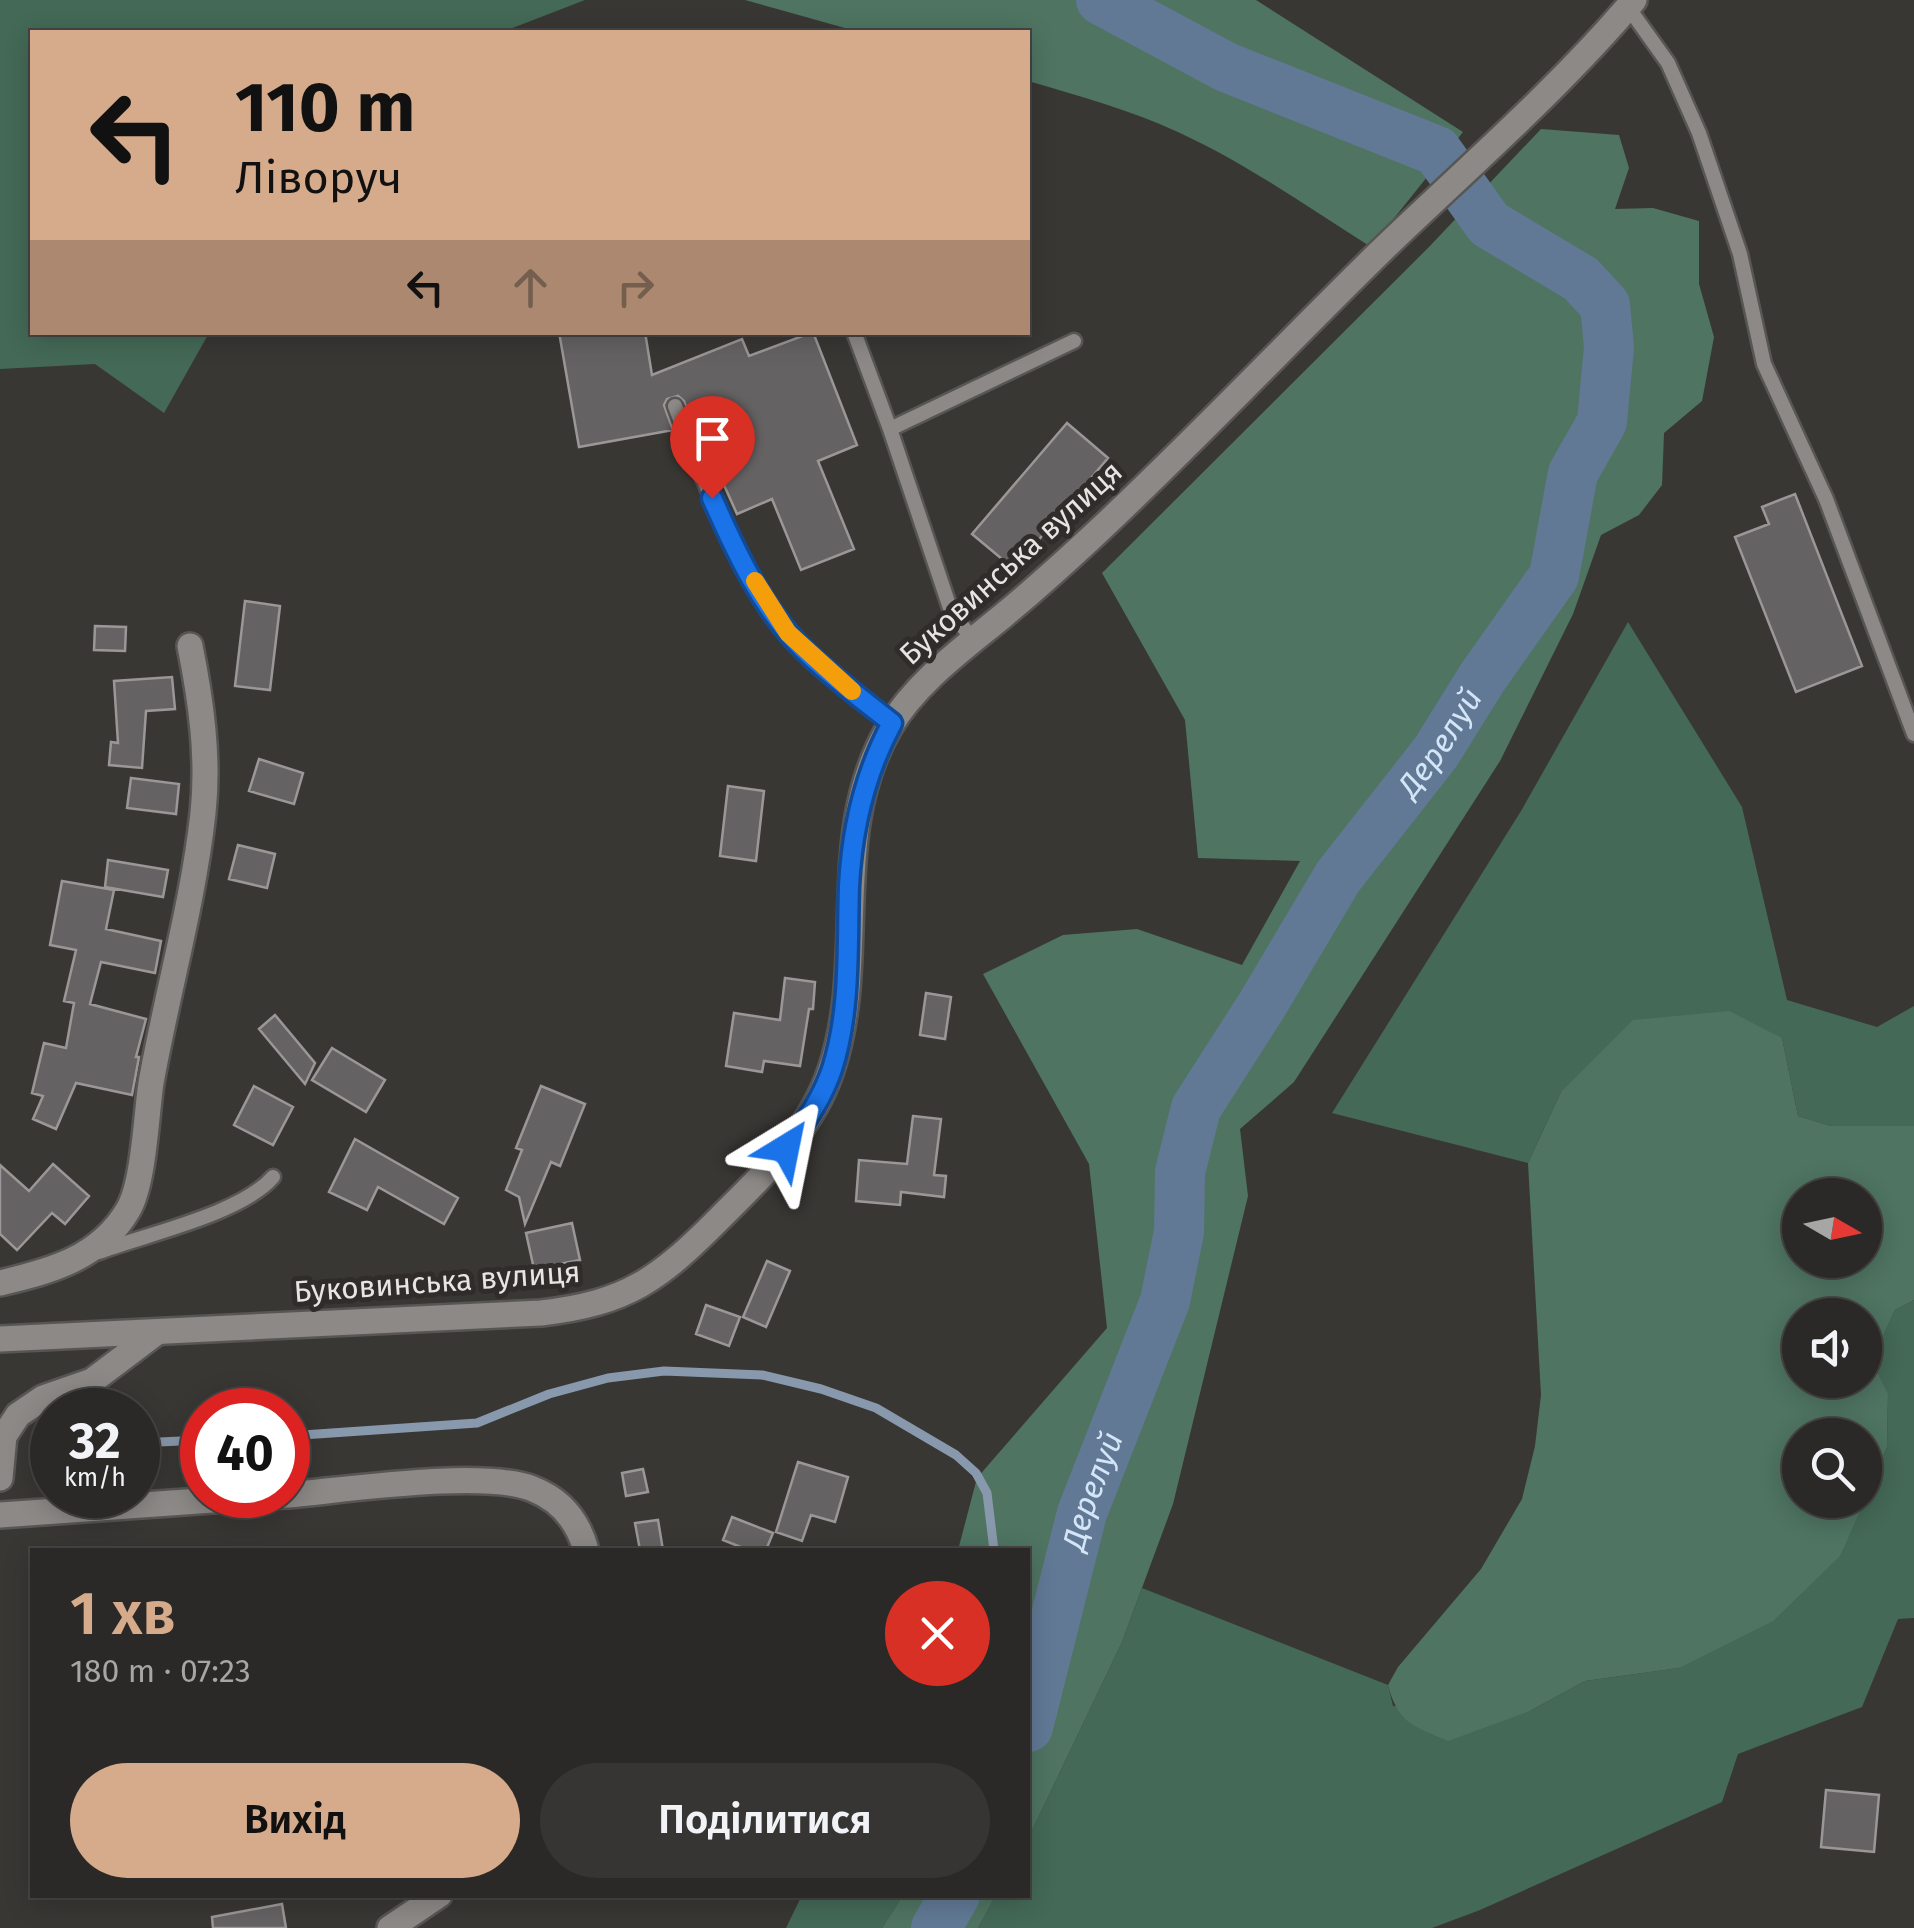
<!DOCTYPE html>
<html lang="uk">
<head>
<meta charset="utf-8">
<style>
  :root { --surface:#2b2927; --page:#373533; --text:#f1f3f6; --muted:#a6a6a7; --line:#474544; --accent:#d6ab8b }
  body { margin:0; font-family:"Fira Sans",sans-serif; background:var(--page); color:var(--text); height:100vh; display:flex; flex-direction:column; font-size:38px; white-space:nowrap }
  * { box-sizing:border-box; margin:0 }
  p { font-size:32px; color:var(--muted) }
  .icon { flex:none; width:55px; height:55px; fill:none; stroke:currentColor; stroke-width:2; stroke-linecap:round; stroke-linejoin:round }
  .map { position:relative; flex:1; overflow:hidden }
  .side { position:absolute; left:30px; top:1548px; width:1000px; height:350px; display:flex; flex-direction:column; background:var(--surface); border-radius:0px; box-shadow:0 5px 25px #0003,0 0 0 2px var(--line) }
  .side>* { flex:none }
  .guide { position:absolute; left:30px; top:30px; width:1000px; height:305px; border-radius:0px; box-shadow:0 5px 25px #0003,0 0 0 2px var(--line); background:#d6ab8b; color:#111; overflow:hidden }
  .needle { width:65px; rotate:99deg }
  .buttons { position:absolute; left:1782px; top:1178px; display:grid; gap:20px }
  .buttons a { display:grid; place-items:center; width:100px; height:100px; border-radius:50%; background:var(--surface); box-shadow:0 5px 25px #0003,0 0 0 2px var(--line); font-size:50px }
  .speed { position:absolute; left:30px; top:1388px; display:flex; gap:20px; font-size:50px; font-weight:700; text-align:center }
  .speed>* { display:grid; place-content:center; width:130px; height:130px; border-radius:50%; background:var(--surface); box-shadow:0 5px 25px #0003,0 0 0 2px var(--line); line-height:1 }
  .speed small { font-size:25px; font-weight:400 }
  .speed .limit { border:15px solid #d22; background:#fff; color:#111 }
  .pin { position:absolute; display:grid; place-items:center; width:85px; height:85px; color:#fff; margin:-102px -42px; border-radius:50% 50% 50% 0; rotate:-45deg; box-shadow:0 0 10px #0007 }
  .pin .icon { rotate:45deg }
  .me { position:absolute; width:110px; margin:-55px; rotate:35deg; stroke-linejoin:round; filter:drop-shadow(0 0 8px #0008) }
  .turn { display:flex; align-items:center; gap:35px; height:210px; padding:0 40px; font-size:45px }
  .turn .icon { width:130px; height:130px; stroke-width:2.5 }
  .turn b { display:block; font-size:70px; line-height:85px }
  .lanes { display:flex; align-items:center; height:95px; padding:0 40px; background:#0003; justify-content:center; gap:50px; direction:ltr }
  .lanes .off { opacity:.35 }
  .round { display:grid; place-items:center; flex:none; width:105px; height:105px; border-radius:52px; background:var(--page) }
  .summary { display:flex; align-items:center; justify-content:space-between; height:170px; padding:0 40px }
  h1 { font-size:60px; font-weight:600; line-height:75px; color:var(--accent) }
  .action { display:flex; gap:20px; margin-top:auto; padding:20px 40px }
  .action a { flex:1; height:115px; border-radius:60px; background:var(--accent); color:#111; font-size:40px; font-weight:600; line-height:115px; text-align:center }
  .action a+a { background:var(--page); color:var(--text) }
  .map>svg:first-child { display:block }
  .green { fill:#446957 }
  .forest { fill:#4f7462; fill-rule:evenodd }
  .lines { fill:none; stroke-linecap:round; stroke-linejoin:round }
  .stream { stroke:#8999ad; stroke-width:9 }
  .river { stroke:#617995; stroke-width:50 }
  .building { fill:#656263; stroke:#9b9799; stroke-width:2.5 }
  .lane-casing { stroke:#585654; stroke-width:19 }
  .street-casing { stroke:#585654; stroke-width:30 }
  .secondary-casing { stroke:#585654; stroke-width:30 }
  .lane { stroke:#8c8986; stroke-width:14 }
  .street { stroke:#8c8986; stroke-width:25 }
  .secondary { stroke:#8c8986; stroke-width:25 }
  .route-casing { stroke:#114b97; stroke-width:25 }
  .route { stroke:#1a73e8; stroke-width:18 }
  .slow { stroke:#f59e0b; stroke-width:18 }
  .labels { text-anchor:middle; stroke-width:10; stroke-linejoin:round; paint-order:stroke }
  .street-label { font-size:30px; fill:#e7e5e4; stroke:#2f2c2a }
  .water-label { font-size:32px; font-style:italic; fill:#d4e5f8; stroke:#2f2c2a }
</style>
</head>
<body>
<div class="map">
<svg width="1914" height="1928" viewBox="0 0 1914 1928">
  <rect width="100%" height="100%" fill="#393734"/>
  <path class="green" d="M 0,0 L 585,0 L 502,32 L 32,32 L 32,332 L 209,333 L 164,413 L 95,364 L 0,369 Z
    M 1628,622 L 1742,807 L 1787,1000 L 1877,1027 L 1914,1006 L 1914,1126 L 1831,1126 L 1798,1116 L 1782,1038 L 1561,1092 L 1528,1163 L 1332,1113 L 1521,811 Z
    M 1914,1300 L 1914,1618 L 1898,1619 L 1862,1707 L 1738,1754 L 1722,1802 L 1480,1910 L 1432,1928 L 978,1928 L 996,1895 L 1028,1895 L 1028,1839 L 1122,1642 L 1142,1588 L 1388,1685 L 1393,1706 L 1530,1711 L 1585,1681 L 1679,1668 L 1841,1555 L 1887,1447 L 1888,1395 L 1870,1360 L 1895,1310 Z
    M 802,1895 L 903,1895 L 882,1928 L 786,1928 Z"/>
  <path class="forest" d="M 745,0 L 1256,0 L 1463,132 L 1371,247 C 1308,207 1247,164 1180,133 C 1131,110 1079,96 1028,81 L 1028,32 L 859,32 Z
    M 1541,129 L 1619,135 L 1629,168 L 1615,209 L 1653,208 L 1699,221 L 1699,284 L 1714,337 L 1702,401 L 1664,433 L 1662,485 L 1639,515 L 1601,535 L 1573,614 L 1500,761 L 1294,1082 L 1240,1129 L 1248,1196 L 1173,1504 L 1122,1642 L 1028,1839 L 1028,1550 L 958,1550 L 977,1478 L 1107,1328 L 1089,1164 L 983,974 L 1063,935 L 1137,929 L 1242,965 L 1300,861 L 1198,858 L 1185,720 L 1102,573 L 1428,248 Z
    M 1729,1011 L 1782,1038 L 1798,1116 L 1831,1126 L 1914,1126 L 1914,1300 L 1895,1310 L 1871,1360 L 1888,1394 L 1887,1447 L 1865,1499 L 1865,1435 L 1800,1435 L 1800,1500 L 1865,1500 L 1841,1555 L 1773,1621 L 1679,1668 L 1585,1681 L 1530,1711 L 1448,1741 C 1414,1726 1398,1724 1388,1685 L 1398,1667 L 1481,1569 L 1522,1499 L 1535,1446 L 1541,1395 L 1528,1163 L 1561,1092 L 1633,1020 ZM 1800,1195 L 1865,1195 L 1865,1260 L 1800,1260 ZM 1800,1315 L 1865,1315 L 1865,1380 L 1800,1380 Z
    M 903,1895 L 996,1895 L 978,1928 L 882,1928 Z"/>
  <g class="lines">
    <path class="stream" d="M 288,1436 L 477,1423 L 549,1394 L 608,1378 L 664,1371 L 762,1375 L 821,1389 L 876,1408 L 956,1455 L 976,1473 L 987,1493 L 994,1550
      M 138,1443 L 202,1440
      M 45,1447 L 52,1447"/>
    <g class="river">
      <path id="s1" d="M 1028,1727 L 1082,1513 L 1165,1301 L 1179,1232 L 1180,1172 L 1196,1108 L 1262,1005 L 1338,877 L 1436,752 L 1482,678 L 1554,576 L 1573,473 L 1602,422 L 1609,347 L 1605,305 L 1581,279 L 1489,224 L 1437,151 L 1226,67 L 1101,0"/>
      <path d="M 936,1928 L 955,1895"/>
    </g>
  </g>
  <path class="building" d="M 559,332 L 645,332 L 652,375 L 742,339 L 749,356 L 813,332 L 857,445 L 818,461 L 854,549 L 801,570 L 772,499 L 737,514 L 697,425 L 694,426 L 684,401 L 678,396 L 667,399 L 664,405 L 673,430 L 579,447 Z
    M 1067,423 L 1108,458 L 1014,569 L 972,534 Z
    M 1795,494 L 1862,666 L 1796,692 L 1735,537 L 1769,524 L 1762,507 Z
    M 245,601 L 280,606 L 270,690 L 235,686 Z
    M 95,626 L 126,627 L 125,651 L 94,650 Z
    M 172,677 L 175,709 L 146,711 L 142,768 L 109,765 L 111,742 L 118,743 L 114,681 Z
    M 259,759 L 303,773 L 294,804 L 249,791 Z
    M 131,778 L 179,784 L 176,814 L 127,808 Z
    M 728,786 L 764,791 L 756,861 L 720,856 Z
    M 238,845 L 275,854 L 267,888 L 229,879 Z
    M 108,860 L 168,870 L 163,897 L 105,887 Z
    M 62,881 L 114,890 L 106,929 L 161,941 L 155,973 L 101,962 L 90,1004 L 146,1019 L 136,1057 L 139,1057 L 132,1095 L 76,1083 L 56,1129 L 33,1119 L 43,1096 L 32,1093 L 44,1043 L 66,1048 L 74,1003 L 64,1001 L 76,950 L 50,945 Z
    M 785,978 L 815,982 L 813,1009 L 809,1009 L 800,1066 L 764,1061 L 762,1072 L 726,1066 L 734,1013 L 780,1020 Z
    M 926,993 L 951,997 L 945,1039 L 920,1035 Z
    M 275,1015 L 315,1063 L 305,1084 L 259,1029 Z
    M 332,1048 L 385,1080 L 366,1112 L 312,1080 Z
    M 254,1086 L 293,1107 L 273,1145 L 234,1125 Z
    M 541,1086 L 585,1104 L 560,1166 L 551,1162 L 525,1224 L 519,1197 L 506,1190 L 522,1150 L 516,1148 Z
    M 913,1116 L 941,1119 L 934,1175 L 946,1176 L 944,1197 L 901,1192 L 900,1205 L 856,1201 L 859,1160 L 907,1164 Z
    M 355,1139 L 458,1198 L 444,1224 L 378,1187 L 367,1210 L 329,1192 Z
    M 53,1164 L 89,1196 L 65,1224 L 52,1213 L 17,1250 L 0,1234 L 0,1165 L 29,1191 Z
    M 572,1223 L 580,1260 L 534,1269 L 526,1233 Z
    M 767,1261 L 790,1271 L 766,1327 L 743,1317 Z
    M 706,1305 L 740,1317 L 729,1346 L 696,1334 Z
    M 798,1462 L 848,1477 L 835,1522 L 811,1515 L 802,1541 L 776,1532 Z
    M 643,1469 L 648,1492 L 626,1496 L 622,1473 Z
    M 732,1517 L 773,1533 L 766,1550 L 748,1550 L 723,1540 Z
    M 658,1520 L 663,1550 L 640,1550 L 635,1523 Z
    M 1826,1790 L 1879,1795 L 1874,1852 L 1821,1847 Z
    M 282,1904 L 286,1928 L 213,1928 L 212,1917 Z"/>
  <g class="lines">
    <defs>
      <path id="lane" d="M 1628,7 L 1668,63 L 1699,133 L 1740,254 L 1764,364 L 1826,499 L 1914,734
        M 854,332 L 890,429
        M 675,406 C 704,483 736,567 788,632 C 816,668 857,695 892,723
        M 973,640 L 951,611 L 890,429 L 1074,341
        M 99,1252 C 147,1234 241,1214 273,1177"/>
      <path id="street" d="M 0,1283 C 51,1271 100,1258 128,1210 C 144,1183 146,1116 151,1083 C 167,993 193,904 203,813 C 209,757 201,701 190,646
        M 0,1478 L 4,1436 L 18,1415 L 43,1398 L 92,1381 L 157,1332
        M 288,1495 C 345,1490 484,1469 533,1489 C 561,1500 578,1521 586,1550
        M 0,1515 L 285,1495
        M 390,1928 L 439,1895"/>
      <path id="secondary" d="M 0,1339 L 541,1313 C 628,1303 659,1279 719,1219 C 763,1175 811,1131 831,1070 C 869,959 827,834 889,728 C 916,682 964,648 1004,615 C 1034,590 1063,564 1092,537 C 1190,446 1283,347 1379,253 C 1465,170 1557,91 1634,0"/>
    </defs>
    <use href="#lane" class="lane-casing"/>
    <use href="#street" class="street-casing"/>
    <use href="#secondary" class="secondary-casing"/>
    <use href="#lane" class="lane"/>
    <use href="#street" class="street"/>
    <use href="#secondary" class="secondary"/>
  </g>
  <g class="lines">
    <defs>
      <path id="route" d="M 712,498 C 735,550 762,609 803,649 C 830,676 862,699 892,723 C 865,773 852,830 849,886 C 847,946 851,1010 832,1069 C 822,1099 805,1124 786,1148"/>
    </defs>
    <use href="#route" class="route-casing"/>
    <use href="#route" class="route"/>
    <path class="slow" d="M 755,581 L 788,633 L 852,691"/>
  </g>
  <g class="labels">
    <g class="street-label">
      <text transform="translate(1011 563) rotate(-42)" y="10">Буковинська вулиця</text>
      <text transform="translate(437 1282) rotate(-4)" y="10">Буковинська вулиця</text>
    </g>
    <g class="water-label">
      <text dy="11" stroke="none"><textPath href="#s1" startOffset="1085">Дерелуй</textPath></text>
      <text dy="11" stroke="none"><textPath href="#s1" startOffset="245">Дерелуй</textPath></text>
    </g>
  </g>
</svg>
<div class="buttons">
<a><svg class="needle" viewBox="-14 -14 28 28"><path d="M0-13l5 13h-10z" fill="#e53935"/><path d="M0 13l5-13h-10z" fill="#a6a6a7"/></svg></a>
<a><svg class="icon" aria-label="sound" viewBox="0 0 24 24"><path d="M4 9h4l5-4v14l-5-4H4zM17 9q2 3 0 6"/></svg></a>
<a><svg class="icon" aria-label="search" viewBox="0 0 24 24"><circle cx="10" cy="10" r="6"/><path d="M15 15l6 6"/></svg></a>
</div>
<div class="speed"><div>32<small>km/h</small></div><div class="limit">40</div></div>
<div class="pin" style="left:712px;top:498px;background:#d93025"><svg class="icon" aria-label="arrive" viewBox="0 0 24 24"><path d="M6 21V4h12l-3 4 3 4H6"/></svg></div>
<svg class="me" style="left:786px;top:1148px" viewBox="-20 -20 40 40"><path d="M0-17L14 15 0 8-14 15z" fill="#1a73e8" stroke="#fff" stroke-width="4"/></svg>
<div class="guide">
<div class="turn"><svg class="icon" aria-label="left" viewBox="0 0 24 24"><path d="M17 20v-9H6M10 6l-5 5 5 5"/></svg><div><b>110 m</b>Ліворуч</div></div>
<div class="lanes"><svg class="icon" aria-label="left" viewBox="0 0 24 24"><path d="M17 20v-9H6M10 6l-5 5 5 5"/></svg><svg class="icon off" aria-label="ahead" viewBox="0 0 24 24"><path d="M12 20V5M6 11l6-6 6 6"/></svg><svg class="icon off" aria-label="right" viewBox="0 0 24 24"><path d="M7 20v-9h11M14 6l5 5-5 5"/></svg></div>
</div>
<section class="side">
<div class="summary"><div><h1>1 хв</h1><p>180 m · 07:23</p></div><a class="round" style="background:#d93025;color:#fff"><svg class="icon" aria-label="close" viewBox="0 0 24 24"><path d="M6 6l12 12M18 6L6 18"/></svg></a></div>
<div class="action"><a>Вихід</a><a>Поділитися</a></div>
</section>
</div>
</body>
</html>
